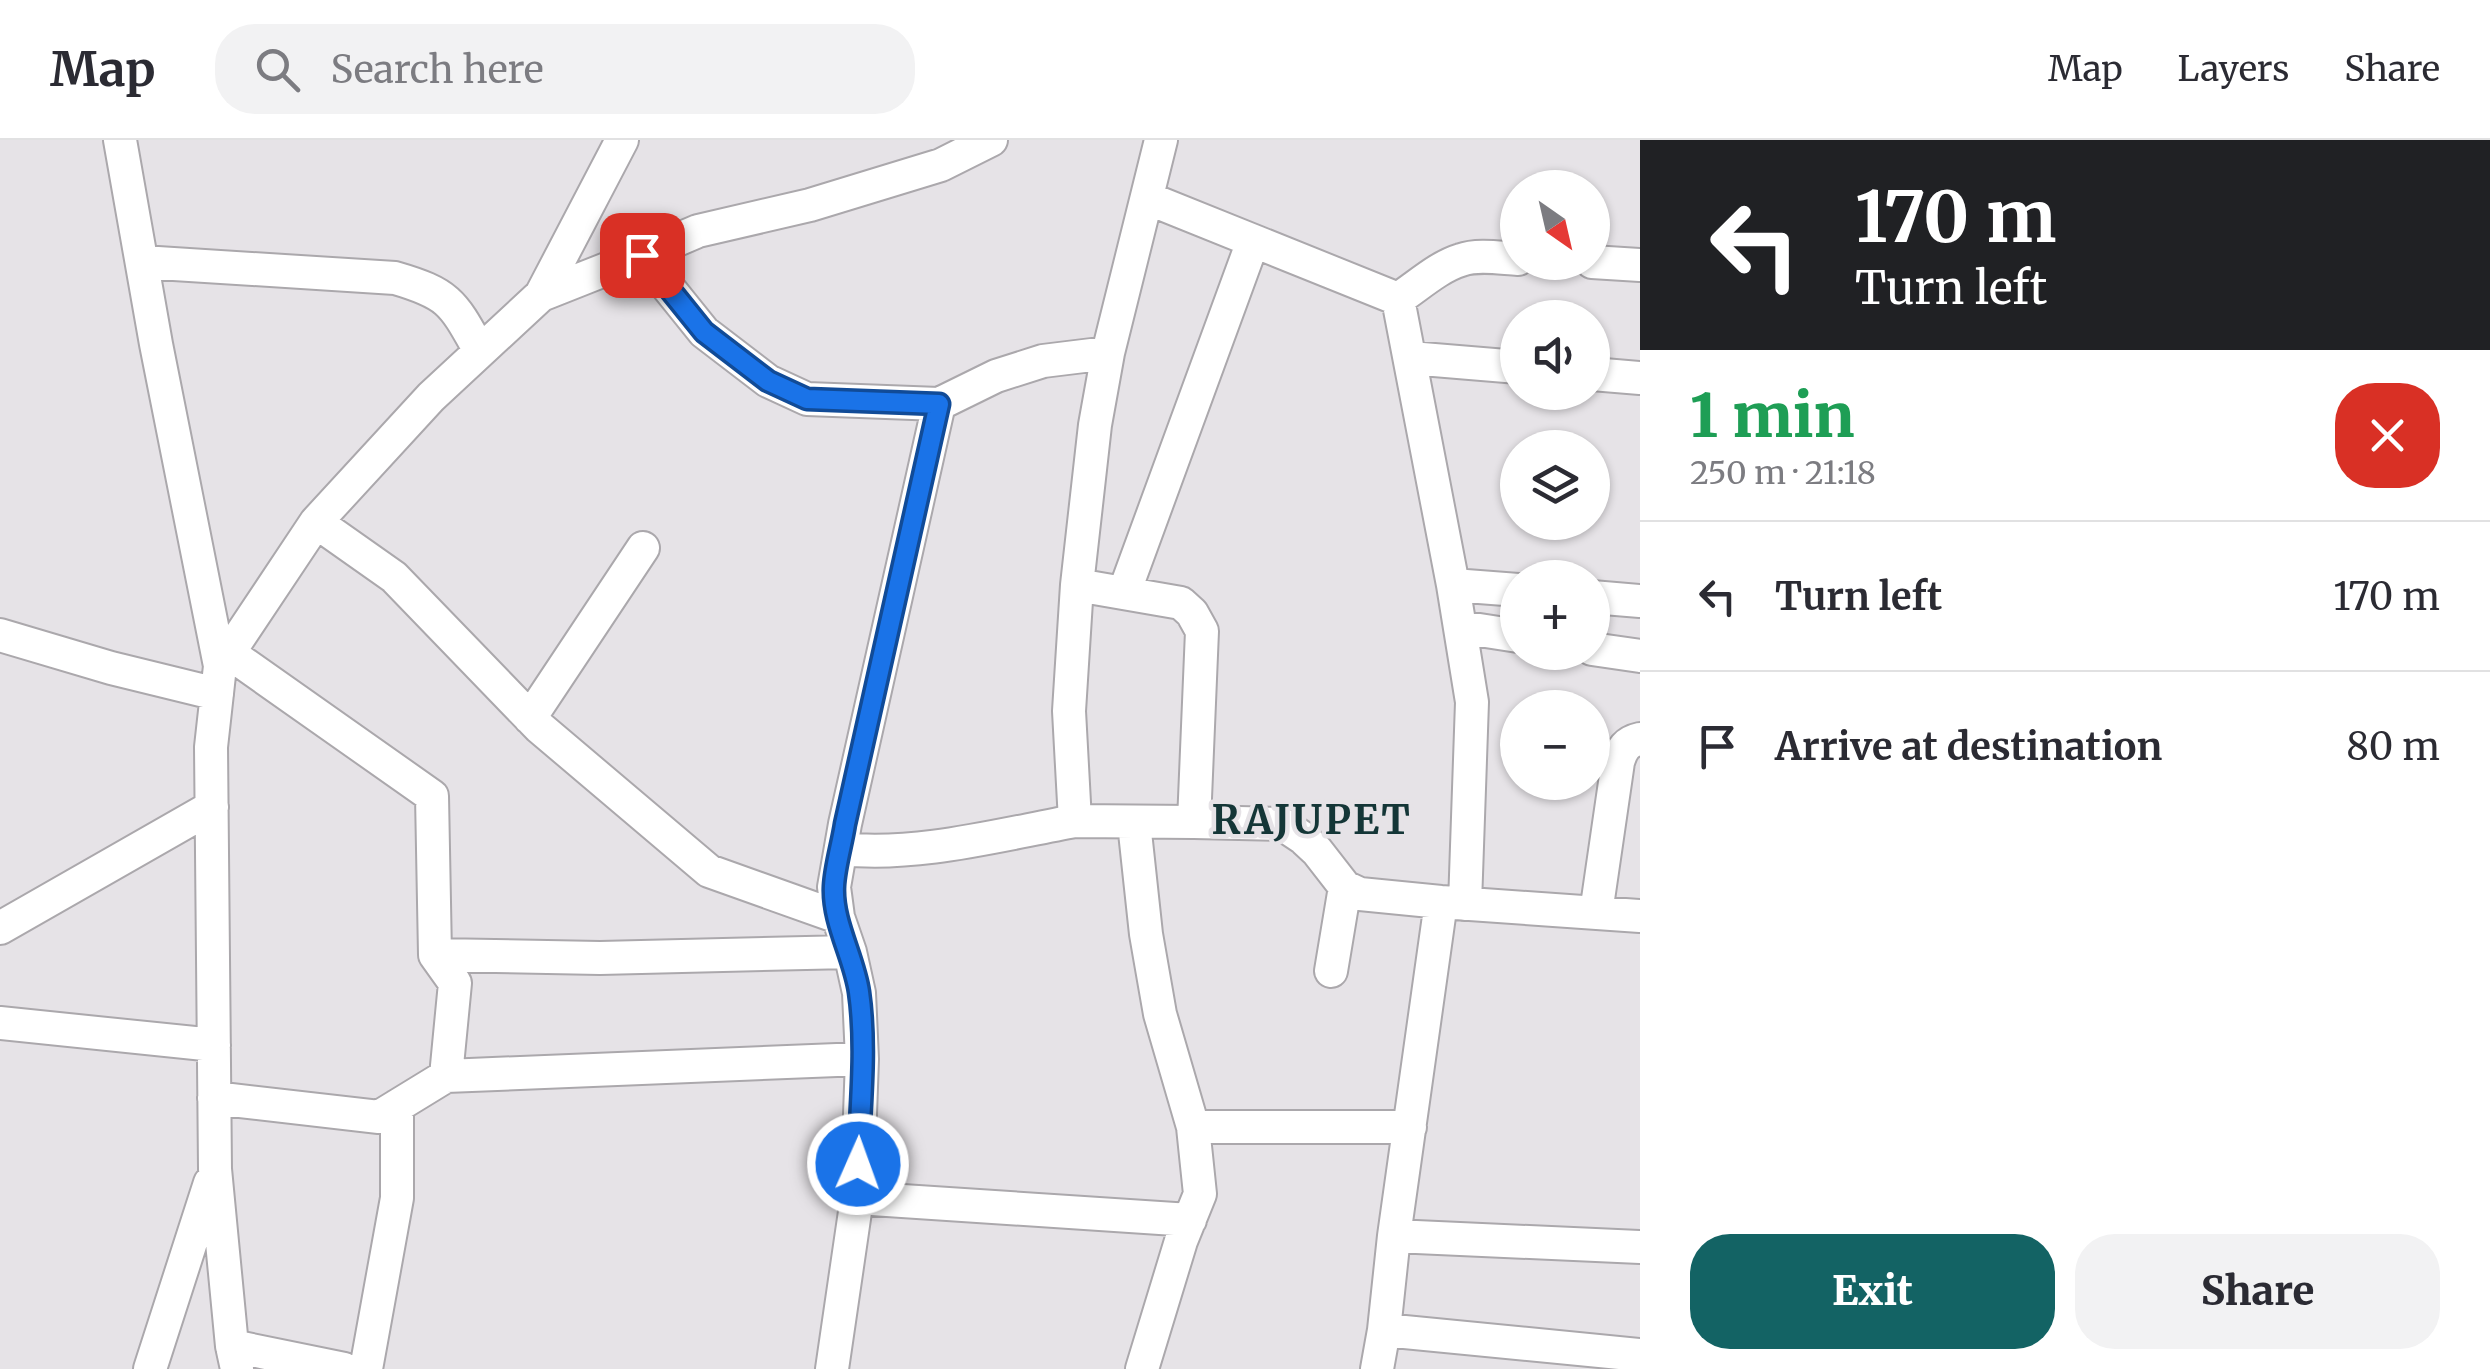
<!DOCTYPE html>
<html lang="en">
<head>
<meta charset="utf-8">
<style>
  :root { --surface:#fff; --page:#f2f2f3; --text:#2b2b33; --muted:#7c7c81; --line:#e1e1e2; --accent:#136364 }
  body { margin:0; font-family:Merriweather,serif; background:var(--page); color:var(--text); height:100vh; display:flex; flex-direction:column; font-size:38px; white-space:nowrap }
  * { box-sizing:border-box; margin:0 }
  p { font-size:32px; color:var(--muted) }
  .icon { flex:none; width:55px; height:55px; fill:none; stroke:currentColor; stroke-width:2; stroke-linecap:round; stroke-linejoin:round }
  .map { position:relative; flex:1; overflow:hidden }
  .sheet { display:flex; flex-direction:column; background:var(--surface); width:850px }
  .sheet>* { flex:none }
  .guide { background:#202124; color:#fff; overflow:hidden }
  .needle { width:65px; rotate:146deg }
  .controls { position:absolute; left:1500px; top:30px; display:grid; gap:20px }
  .controls a { display:grid; place-items:center; width:110px; height:110px; border-radius:50%; background:var(--surface); box-shadow:0 2px 8px #0004; font-size:50px }
  .pin { position:absolute; display:grid; place-items:center; width:85px; height:85px; color:#fff; margin:-42px; border-radius:20px; box-shadow:0 5px 15px #0006 }
  .me { position:absolute; width:110px; margin:-55px; rotate:2deg; stroke-linejoin:round; filter:drop-shadow(0 0 8px #0008) }
  .turn { display:flex; align-items:center; gap:35px; height:210px; padding:0 50px; font-size:45px }
  .turn .icon { width:130px; height:130px; stroke-width:2.5 }
  .turn b { display:block; font-size:70px; line-height:85px }
  .round { display:grid; place-items:center; flex:none; width:105px; height:105px; border-radius:40px; background:var(--page) }
  .head { display:flex; align-items:center; justify-content:space-between; height:170px; padding:0 50px }
  h1 { font-size:60px; font-weight:800; line-height:75px; color:#1e9e55 }
  .cta { display:flex; gap:20px; margin-top:auto; padding:20px 50px }
  .cta a { flex:1; height:115px; border-radius:40px; background:var(--accent); color:#fff; font-size:40px; font-weight:800; line-height:115px; text-align:center }
  .cta a+a { background:var(--page); color:var(--text) }
  ul { padding:0; list-style:none }
  li { display:flex; align-items:center; gap:30px; height:150px; padding:0 50px; border-top:2px solid var(--line) }
  li div { flex:1 }
  li b { display:block; font-size:38px }
  li em { font-style:normal }
  header { display:flex; align-items:center; gap:60px; box-sizing:border-box; height:140px; padding:0 50px; background:var(--surface); border-bottom:2px solid var(--line) }
  header strong { font-size:48px }
  nav { display:flex; gap:55px; margin-inline-start:auto; font-size:35px }
  .search { width:700px; height:90px; background:var(--page); display:flex; align-items:center; gap:25px; box-sizing:border-box; padding:0 35px; border-radius:40px; color:var(--muted); font-size:38px }
  main { display:flex; flex:1; min-height:0 }
  .map>svg:first-child { display:block }
  .lines { fill:none; stroke-linecap:round; stroke-linejoin:round }
  .minor-casing { stroke:#aba8ac; stroke-width:36 }
  .minor { stroke:#fff; stroke-width:32 }
  .route-casing { stroke:#114b97; stroke-width:25 }
  .route { stroke:#1a73e8; stroke-width:18 }
  .labels { text-anchor:middle; stroke-width:9; stroke-linejoin:round; paint-order:stroke }
  .district-label { font-size:40px; font-weight:bold; letter-spacing:2.5px; fill:#143637; stroke:#e6e3e7 }
</style>
</head>
<body>
<header>
<strong>Map</strong>
<div class="search"><svg class="icon" aria-label="search" viewBox="0 0 24 24"><circle cx="10" cy="10" r="6"/><path d="M15 15l6 6"/></svg>Search here</div>
<nav><a>Map</a><a>Layers</a><a>Share</a></nav>
</header>
<main>
<div class="map">
<svg width="1640" height="1229" viewBox="0 0 1640 1229">
  <rect width="100%" height="100%" fill="#e6e3e7"/>
  <g class="lines">
    <defs>
      <path id="minor" d="M 120,0 L 156,204 L 220,526 L 211,607 L 215,1029 L 232,1206 L 237,1229
        M 1147,58 L 1398,159 L 1453,445 L 1518,450
        M 142,122 L 395,138 C 450,154 453,163 480,211
        M 1592,122 L 1640,125
        M 541,155 L 622,0
        M 1398,159 C 1418,146 1438,127 1461,120 C 1478,114 1500,118 1518,119
        M 1410,218 L 1518,227
        M 1592,234 L 1640,238
        M 939,264 L 996,236 L 1043,221 L 1108,213 L 1161,0
        M 316,382 L 431,257 L 541,155 L 642,115
        M 1077,445 L 1181,463 L 1192,473 L 1202,491 L 1194,682 L 1075,681 L 1069,571 L 1077,445 L 1095,285 L 1108,213
        M 1453,445 L 1472,562 L 1465,764
        M 1124,453 L 1253,101
        M 1592,457 L 1640,461
        M 1460,487 L 1518,496
        M 0,495 L 111,528 L 217,554
        M 1592,509 L 1640,516
        M 229,513 L 432,656 L 435,815 L 455,843 L 446,936
        M 220,526 L 316,382 L 394,437 L 539,587 L 709,731 L 838,777
        M 530,578 L 643,408
        M 1194,682 L 1282,684 L 1303,698 L 1317,711 L 1345,747 L 1360,754 L 1441,762 L 1640,776
        M 1134,683 L 1146,794 L 1160,874 L 1193,987 L 1200,1054 L 1181,1101 L 1142,1229
        M 841,709 C 918,717 998,695 1075,681
        M 1596,773 L 1618,622 C 1622,609 1626,602 1640,599
        M 0,788 L 212,667
        M 435,815 L 600,818 L 850,812
        M 1331,831 L 1345,747
        M 0,883 L 214,905
        M 214,958 L 379,977 L 446,936 L 862,919
        M 1193,987 L 1410,987
        M 857,1058 L 1190,1080
        M 1394,1096 L 1640,1107
        M 1384,1190 L 1640,1215
        M 232,1206 L 344,1229
        M 150,1229 L 210,1043
        M 366,1229 L 397,1058 L 397,966
        M 832,1229 L 857,1058 L 862,919 L 859,853 L 850,812 L 838,777 L 834,747 L 845,684 L 939,264 L 807,259 L 768,241 L 704,192 L 642,115 L 698,91 L 810,65 L 941,25 L 991,0
        M 1377,1229 L 1384,1190 L 1394,1096 L 1441,762"/>
    </defs>
    <use href="#minor" class="minor-casing"/>
    <use href="#minor" class="minor"/>
  </g>
  <g class="lines">
    <defs>
      <path id="route" d="M 642,115 L 704,192 L 768,241 L 807,259 L 939,264 L 845,684 C 842,704 835,726 834,746 C 832,782 854,817 859,852 C 867,908 860,967 858,1024"/>
    </defs>
    <use href="#route" class="route-casing"/>
    <use href="#route" class="route"/>
  </g>
  <g class="labels">
    <g class="district-label">
      <text x="1312" y="694">RAJUPET</text>
    </g>
  </g>
</svg>
<div class="controls">
<a><svg class="needle" viewBox="-14 -14 28 28"><path d="M0-13l5 13h-10z" fill="#e53935"/><path d="M0 13l5-13h-10z" fill="#7c7c81"/></svg></a>
<a><svg class="icon" aria-label="sound" viewBox="0 0 24 24"><path d="M4 9h4l5-4v14l-5-4H4zM17 9q2 3 0 6"/></svg></a>
<a><svg class="icon" aria-label="layers" viewBox="0 0 24 24"><path d="M12 4l9 5-9 5-9-5zM3 14l9 5 9-5"/></svg></a>
<a>+</a>
<a>−</a>
</div>
<div class="pin" style="left:642px;top:115px;background:#d93025"><svg class="icon" aria-label="arrive" viewBox="0 0 24 24"><path d="M6 21V4h12l-3 4 3 4H6"/></svg></div>
<svg class="me" style="left:858px;top:1024px" viewBox="-20 -20 40 40"><circle r="17" fill="#1a73e8" stroke="#fff" stroke-width="3"/><path d="M0-11L8 9 0 5-8 9z" fill="#fff"/></svg>
</div>
<section class="sheet">
<div class="guide">
<div class="turn"><svg class="icon" aria-label="left" viewBox="0 0 24 24"><path d="M17 20v-9H6M10 6l-5 5 5 5"/></svg><div><b>170 m</b>Turn left</div></div>
</div>
<div class="head"><div><h1>1 min</h1><p>250 m · 21:18</p></div><a class="round" style="background:#d93025;color:#fff"><svg class="icon" aria-label="close" viewBox="0 0 24 24"><path d="M6 6l12 12M18 6L6 18"/></svg></a></div>
<ul>
<li><svg class="icon" aria-label="left" viewBox="0 0 24 24"><path d="M17 20v-9H6M10 6l-5 5 5 5"/></svg><div><b>Turn left</b></div><em>170 m</em></li>
<li><svg class="icon" aria-label="arrive" viewBox="0 0 24 24"><path d="M6 21V4h12l-3 4 3 4H6"/></svg><div><b>Arrive at destination</b></div><em>80 m</em></li>
</ul>
<div class="cta"><a>Exit</a><a>Share</a></div>
</section>
</main>
</body>
</html>
